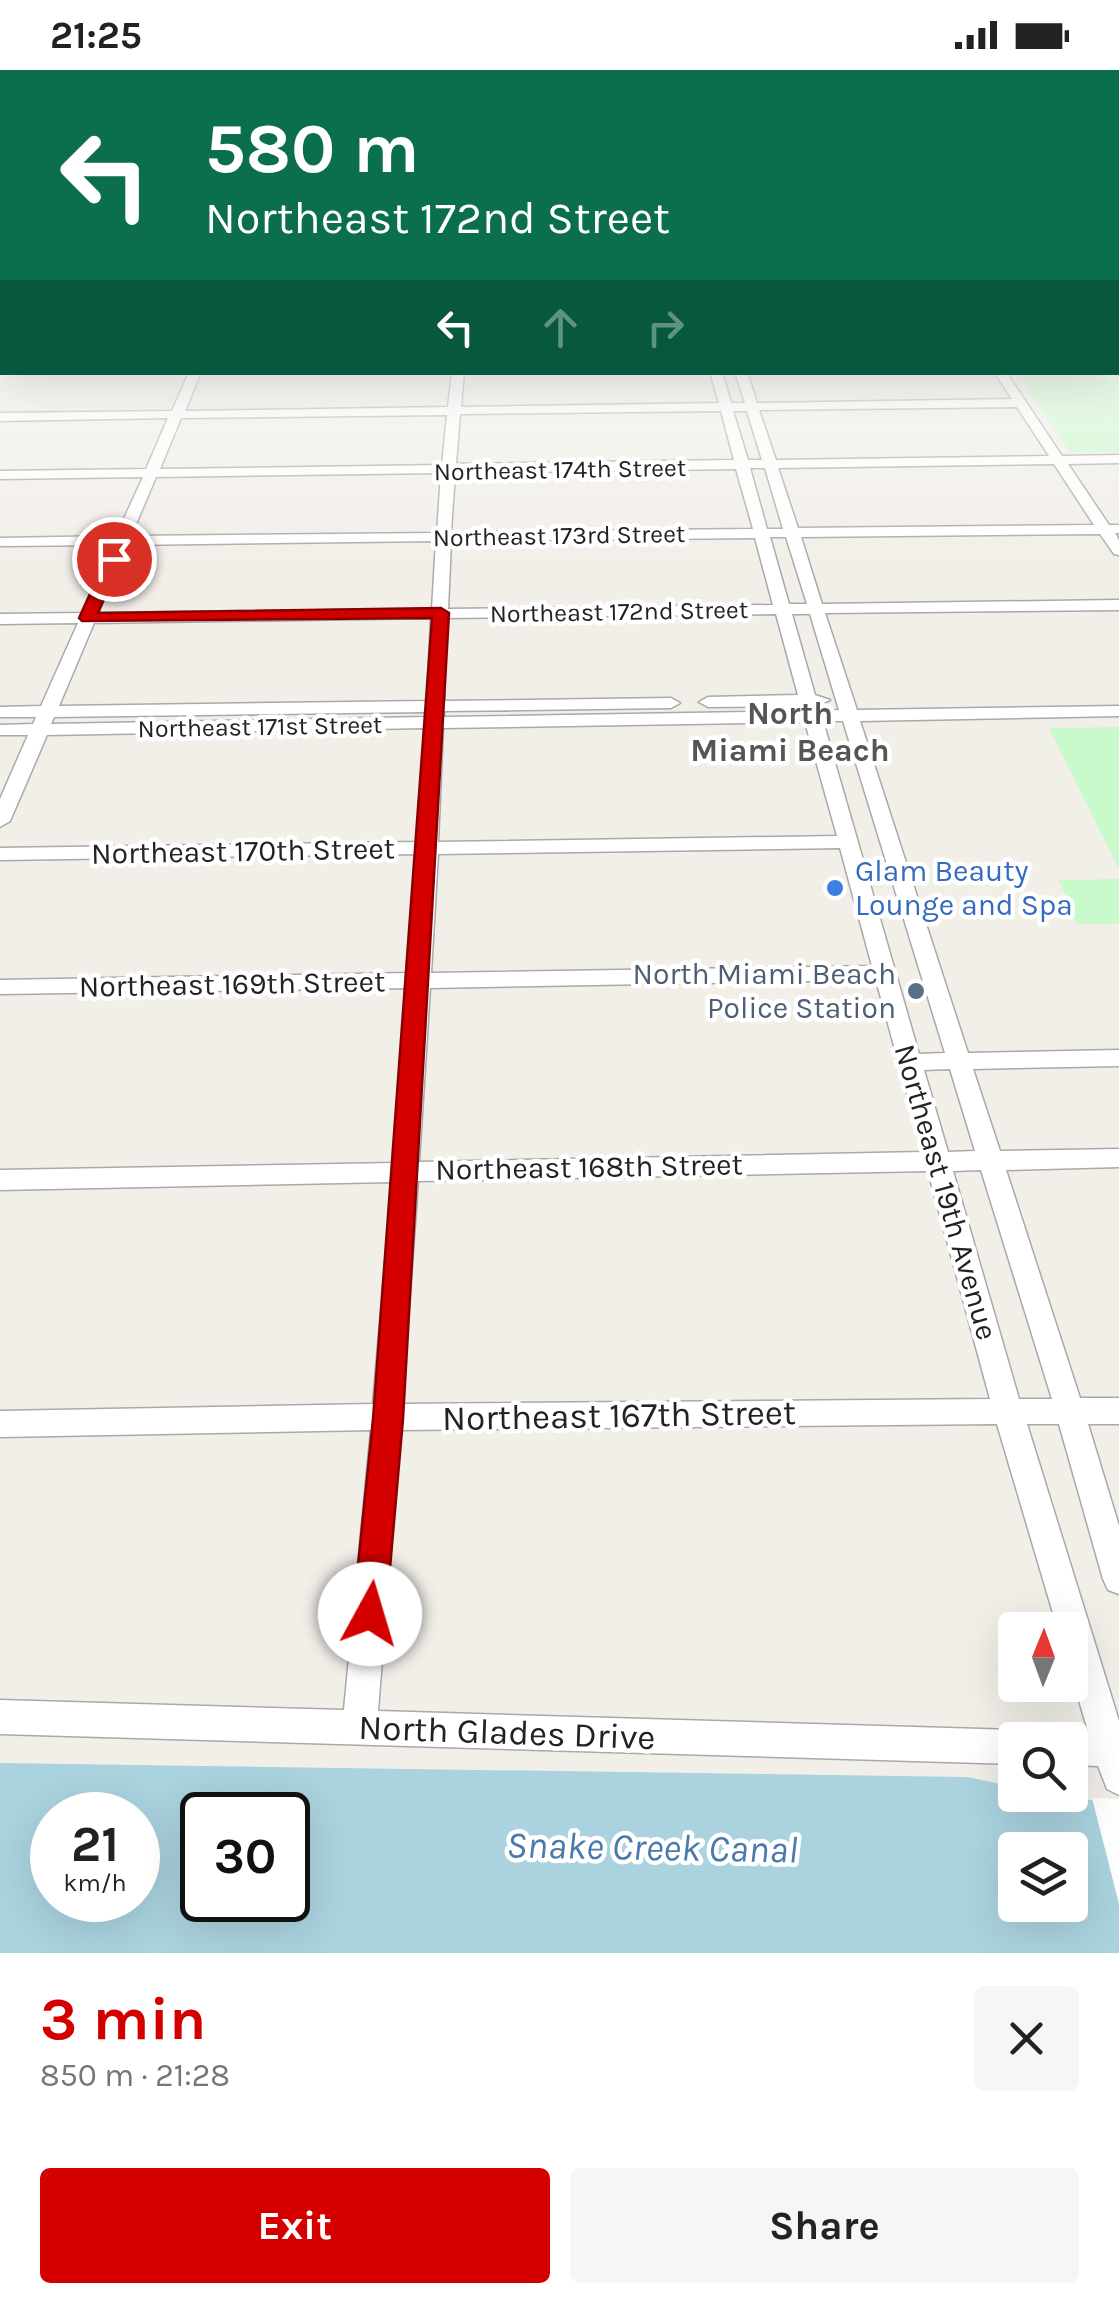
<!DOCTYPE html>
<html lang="en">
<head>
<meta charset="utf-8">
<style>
  :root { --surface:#fff; --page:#f6f6f6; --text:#222; --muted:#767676; --accent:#d40000 }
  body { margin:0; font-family:Karla,sans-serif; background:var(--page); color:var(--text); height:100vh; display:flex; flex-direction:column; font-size:38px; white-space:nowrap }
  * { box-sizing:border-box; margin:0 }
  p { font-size:32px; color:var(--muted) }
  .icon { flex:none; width:55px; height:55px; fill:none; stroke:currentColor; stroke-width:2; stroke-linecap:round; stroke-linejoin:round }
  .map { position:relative; height:1883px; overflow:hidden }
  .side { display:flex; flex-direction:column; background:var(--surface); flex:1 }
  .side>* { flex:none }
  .banner { position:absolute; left:0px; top:0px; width:1120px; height:305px; box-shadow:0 10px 40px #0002; background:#0b6e4f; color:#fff; overflow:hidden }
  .needle { width:65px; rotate:1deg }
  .controls { position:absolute; left:998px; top:1542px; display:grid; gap:20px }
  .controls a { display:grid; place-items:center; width:90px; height:90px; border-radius:10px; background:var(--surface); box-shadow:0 10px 40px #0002; font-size:50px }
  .speed { position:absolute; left:30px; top:1722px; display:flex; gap:20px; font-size:50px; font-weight:700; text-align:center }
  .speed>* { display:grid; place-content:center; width:130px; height:130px; border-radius:50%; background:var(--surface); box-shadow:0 10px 40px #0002; line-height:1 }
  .speed small { font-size:25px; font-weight:400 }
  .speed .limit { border:5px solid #111; border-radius:15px; background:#fff; color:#111 }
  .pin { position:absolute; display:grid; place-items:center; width:85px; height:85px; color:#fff; margin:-42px; border:5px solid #fff; border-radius:50%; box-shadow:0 2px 10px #0007 }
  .me { position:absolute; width:110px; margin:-55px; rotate:6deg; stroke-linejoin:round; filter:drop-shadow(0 0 8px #0008) }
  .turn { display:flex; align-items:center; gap:35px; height:210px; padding:0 40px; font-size:45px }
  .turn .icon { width:130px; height:130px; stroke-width:2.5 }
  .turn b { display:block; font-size:70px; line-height:85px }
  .lanes { display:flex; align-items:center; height:95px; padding:0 40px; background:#0003; justify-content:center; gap:50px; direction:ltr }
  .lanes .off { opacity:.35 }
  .round { display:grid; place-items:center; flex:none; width:105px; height:105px; border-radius:10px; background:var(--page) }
  .summary { display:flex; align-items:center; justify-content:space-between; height:170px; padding:0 40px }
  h1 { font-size:60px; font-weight:700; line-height:75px; color:var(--accent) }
  .cta { display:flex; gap:20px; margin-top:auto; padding:20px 40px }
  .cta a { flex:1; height:115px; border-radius:10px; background:var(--accent); color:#fff; font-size:40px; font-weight:700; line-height:115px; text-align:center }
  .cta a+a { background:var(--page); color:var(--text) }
  .status { display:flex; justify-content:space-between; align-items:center; height:70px; padding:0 50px; background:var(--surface); direction:ltr }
  .status svg { height:28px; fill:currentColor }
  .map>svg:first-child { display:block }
  .park { fill:#c8facc }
  .water { fill:#aad3df; fill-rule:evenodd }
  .pier { fill:#fff }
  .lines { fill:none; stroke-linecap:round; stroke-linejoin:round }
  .minor-casing { stroke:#a9a9a9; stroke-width:3 }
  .minor { fill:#fff; fill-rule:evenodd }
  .route { fill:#d40000; stroke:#8a0000; stroke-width:2.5 }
  .shop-dot { fill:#3f7fe0; stroke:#fff; stroke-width:4 }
  .service-dot { fill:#5c6f8a; stroke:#fff; stroke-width:4 }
  .labels { text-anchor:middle; stroke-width:9; stroke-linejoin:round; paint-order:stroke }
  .far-street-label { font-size:25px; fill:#222; stroke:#fff }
  .street-label { font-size:30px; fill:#222; stroke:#fff }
  .shop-label { font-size:30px; fill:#366cbe; stroke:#fff; text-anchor:start }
  .service-label { font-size:30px; fill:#4e5e75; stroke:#fff; text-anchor:end }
  .far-district-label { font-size:32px; font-weight:bold; fill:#555; stroke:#fff }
  .near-street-label { font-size:35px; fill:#222; stroke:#fff }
  .near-water-label { font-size:38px; font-style:italic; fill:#4a7aab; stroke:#fff }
</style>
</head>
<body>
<div class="status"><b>21:25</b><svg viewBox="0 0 49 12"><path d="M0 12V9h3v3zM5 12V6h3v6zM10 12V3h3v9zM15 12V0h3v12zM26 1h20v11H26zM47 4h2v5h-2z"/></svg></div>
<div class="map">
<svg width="1119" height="1883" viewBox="0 0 1119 1883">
  <rect width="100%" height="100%" fill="#f2efe9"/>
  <path class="park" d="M 1119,233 L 1119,382 L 1071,383 L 1017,303 L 1118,302 Z
    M 1119,657 L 1119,799 L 1049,658 Z
    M 1119,809 L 1119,854 L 1076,854 L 1059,810 Z"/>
  <path class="water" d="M 0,1693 L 967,1707 L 1015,1717 L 1015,1725 L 1054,1725 L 1119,1734 L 1119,1883 L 0,1883 ZM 52,1745 L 138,1745 L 138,1830 L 52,1830 ZM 202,1745 L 288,1745 L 288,1830 L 202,1830 ZM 1015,1780 L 1070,1780 L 1070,1835 L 1015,1835 Z"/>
  <path class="pier" d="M 1092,1728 L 1119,1729 L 1119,1834 Z"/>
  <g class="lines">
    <defs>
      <path id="minor" d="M 0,250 L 2,250 L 2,256 L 0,256 Z
        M 0,292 L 2,293 L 2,299 L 0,300 Z
        M 189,302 L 201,302 L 185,341 L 448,337 L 452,302 L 464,302 L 461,337 L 719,333 L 710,302 L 722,302 L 731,333 L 745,333 L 735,302 L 747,302 L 757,333 L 1012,329 L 994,302 L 1006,302 L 1062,386 L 1119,385 L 1119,393 L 1068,394 L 1109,455 L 1119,455 L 1119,463 L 1115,463 L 1119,470 L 1119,485 L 1114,484 L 1100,464 L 801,467 L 822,534 L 1119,530 L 1119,540 L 825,543 L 857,640 L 1119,636 L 1119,646 L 860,651 L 968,983 L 1119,980 L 1119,996 L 973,999 L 1000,1081 L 1119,1079 L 1119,1097 L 1006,1100 L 1080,1328 L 1119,1328 L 1119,1354 L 1088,1354 L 1119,1456 L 1119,1524 L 1108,1520 L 1103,1509 L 1059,1354 L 1027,1354 L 1119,1651 L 1119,1725 L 1107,1719 L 1098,1696 L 1070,1695 L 1070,1670 L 1056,1670 L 1070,1661 L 1088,1661 L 1070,1600 L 1070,1560 L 1058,1560 L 997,1354 L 400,1360 L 378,1641 L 1015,1660 L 1027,1665 L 1029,1670 L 1015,1670 L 1015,1694 L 0,1664 L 0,1630 L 344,1640 L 371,1360 L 0,1367 L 0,1341 L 373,1334 L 392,1112 L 0,1120 L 0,1100 L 394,1093 L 408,918 L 0,924 L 0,910 L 409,903 L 418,784 L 0,790 L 0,778 L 418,772 L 425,658 L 47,665 L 10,751 L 0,757 L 0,729 L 28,665 L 0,665 L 0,655 L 33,654 L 36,647 L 0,647 L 0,637 L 41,636 L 78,553 L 0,554 L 0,544 L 82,543 L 112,475 L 0,476 L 0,468 L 116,466 L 143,407 L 0,409 L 0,401 L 146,399 L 168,348 L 0,351 L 0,343 L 172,341 ZM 1017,337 L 1049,386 L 776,390 L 759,340 ZM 721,341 L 734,390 L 456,394 L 460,344 ZM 733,341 L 747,341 L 762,390 L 748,390 ZM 447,345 L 442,395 L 160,399 L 181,348 ZM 1054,394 L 1094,455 L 798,458 L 778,398 ZM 750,398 L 765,398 L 783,459 L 767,459 ZM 736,399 L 753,459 L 451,462 L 455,403 ZM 441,403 L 437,463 L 131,466 L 156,407 ZM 770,467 L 786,467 L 807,534 L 789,534 ZM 755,468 L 773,535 L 448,539 L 451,471 ZM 436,471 L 432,539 L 98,543 L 127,475 ZM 776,544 L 798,625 L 708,627 L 699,632 L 708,637 L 801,636 L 803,641 L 444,647 L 444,641 L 671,638 L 680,633 L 671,628 L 444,631 L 447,548 ZM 792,544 L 810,544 L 839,640 L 820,641 L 818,635 L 830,630 L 815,625 ZM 431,548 L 427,631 L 59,636 L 94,553 ZM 426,642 L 426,647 L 51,654 L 54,647 ZM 823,651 L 843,651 L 945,983 L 919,984 ZM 805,652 L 837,766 L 438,772 L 443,658 ZM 840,778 L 872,896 L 431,903 L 438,784 ZM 876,910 L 923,1082 L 419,1092 L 430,918 ZM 950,999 L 975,1081 L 948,1082 L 924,1000 ZM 981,1100 L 1052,1329 L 1019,1329 L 953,1101 ZM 928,1101 L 990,1329 L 402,1334 L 418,1111 Z"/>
    </defs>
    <use href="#minor" class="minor-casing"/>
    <use href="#minor" class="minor"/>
  </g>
  <linearGradient id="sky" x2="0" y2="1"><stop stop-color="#8fc0e4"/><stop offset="0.47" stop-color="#f9f8f5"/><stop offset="1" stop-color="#f9f8f5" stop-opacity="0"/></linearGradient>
  <rect width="1119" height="497" fill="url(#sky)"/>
  <path class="route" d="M 114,484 L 121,489 L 98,543 L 441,538 L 449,543 L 403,1349 L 386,1544 L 381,1555 L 370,1560 L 358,1555 L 353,1544 L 373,1349 L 432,548 L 82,551 L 79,548 L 106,489 Z"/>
  <circle class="shop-dot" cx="835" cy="818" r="10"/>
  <circle class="service-dot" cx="916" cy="921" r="10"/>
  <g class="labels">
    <g class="far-street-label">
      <text transform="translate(560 399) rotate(-1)" y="9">Northeast 174th Street</text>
      <text transform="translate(559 465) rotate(-1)" y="9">Northeast 173rd Street</text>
      <text transform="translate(619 541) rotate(-1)" y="9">Northeast 172nd Street</text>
      <text transform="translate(260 656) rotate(-1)" y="9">Northeast 171st Street</text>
    </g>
    <g class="street-label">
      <text transform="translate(243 781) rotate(-1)" y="10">Northeast 170th Street</text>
      <text transform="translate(232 914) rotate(-1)" y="10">Northeast 169th Street</text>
      <text transform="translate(589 1097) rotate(-1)" y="10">Northeast 168th Street</text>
      <text transform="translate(946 1122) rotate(74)" y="10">Northeast 19th Avenue</text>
    </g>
    <g class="shop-label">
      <text x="855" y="811">Glam Beauty<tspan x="855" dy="34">Lounge and Spa</tspan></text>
    </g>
    <g class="service-label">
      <text x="896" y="914">North Miami Beach<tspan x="896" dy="34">Police Station</tspan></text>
    </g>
    <g class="far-district-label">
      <text x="790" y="654">North<tspan x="790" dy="37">Miami Beach</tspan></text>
    </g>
    <g class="near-street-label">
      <text transform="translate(619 1345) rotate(-1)" y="12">Northeast 167th Street</text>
      <text transform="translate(507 1662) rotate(2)" y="12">North Glades Drive</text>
    </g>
    <g class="near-water-label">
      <text transform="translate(652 1777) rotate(1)" y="13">Snake Creek Canal</text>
    </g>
  </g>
</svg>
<div class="controls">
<a><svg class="needle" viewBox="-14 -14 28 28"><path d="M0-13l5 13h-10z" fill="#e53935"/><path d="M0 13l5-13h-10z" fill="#767676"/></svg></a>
<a><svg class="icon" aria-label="search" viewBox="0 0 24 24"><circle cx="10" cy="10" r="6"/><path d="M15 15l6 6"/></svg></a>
<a><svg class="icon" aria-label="layers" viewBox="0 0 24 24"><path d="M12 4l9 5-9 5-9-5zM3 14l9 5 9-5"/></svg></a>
</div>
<div class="speed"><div>21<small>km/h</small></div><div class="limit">30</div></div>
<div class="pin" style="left:114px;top:489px;background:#d93025"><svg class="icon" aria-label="arrive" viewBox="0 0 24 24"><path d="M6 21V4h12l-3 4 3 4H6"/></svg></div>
<svg class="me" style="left:370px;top:1544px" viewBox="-20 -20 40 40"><circle r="19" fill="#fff"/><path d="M0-13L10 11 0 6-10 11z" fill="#d40000"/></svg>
<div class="banner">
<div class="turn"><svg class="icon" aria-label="left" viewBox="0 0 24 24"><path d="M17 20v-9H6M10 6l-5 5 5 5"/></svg><div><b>580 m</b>Northeast 172nd Street</div></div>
<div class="lanes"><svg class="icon" aria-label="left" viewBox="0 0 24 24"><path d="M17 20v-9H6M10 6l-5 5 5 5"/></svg><svg class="icon off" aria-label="ahead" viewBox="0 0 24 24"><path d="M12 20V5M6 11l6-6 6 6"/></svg><svg class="icon off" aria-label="right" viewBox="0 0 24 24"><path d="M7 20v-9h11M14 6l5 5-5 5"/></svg></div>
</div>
</div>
<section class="side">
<div class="summary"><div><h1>3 min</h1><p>850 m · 21:28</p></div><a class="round"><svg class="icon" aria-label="close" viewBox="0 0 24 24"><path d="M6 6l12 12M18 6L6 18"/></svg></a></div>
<div class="cta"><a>Exit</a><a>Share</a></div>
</section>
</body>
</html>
